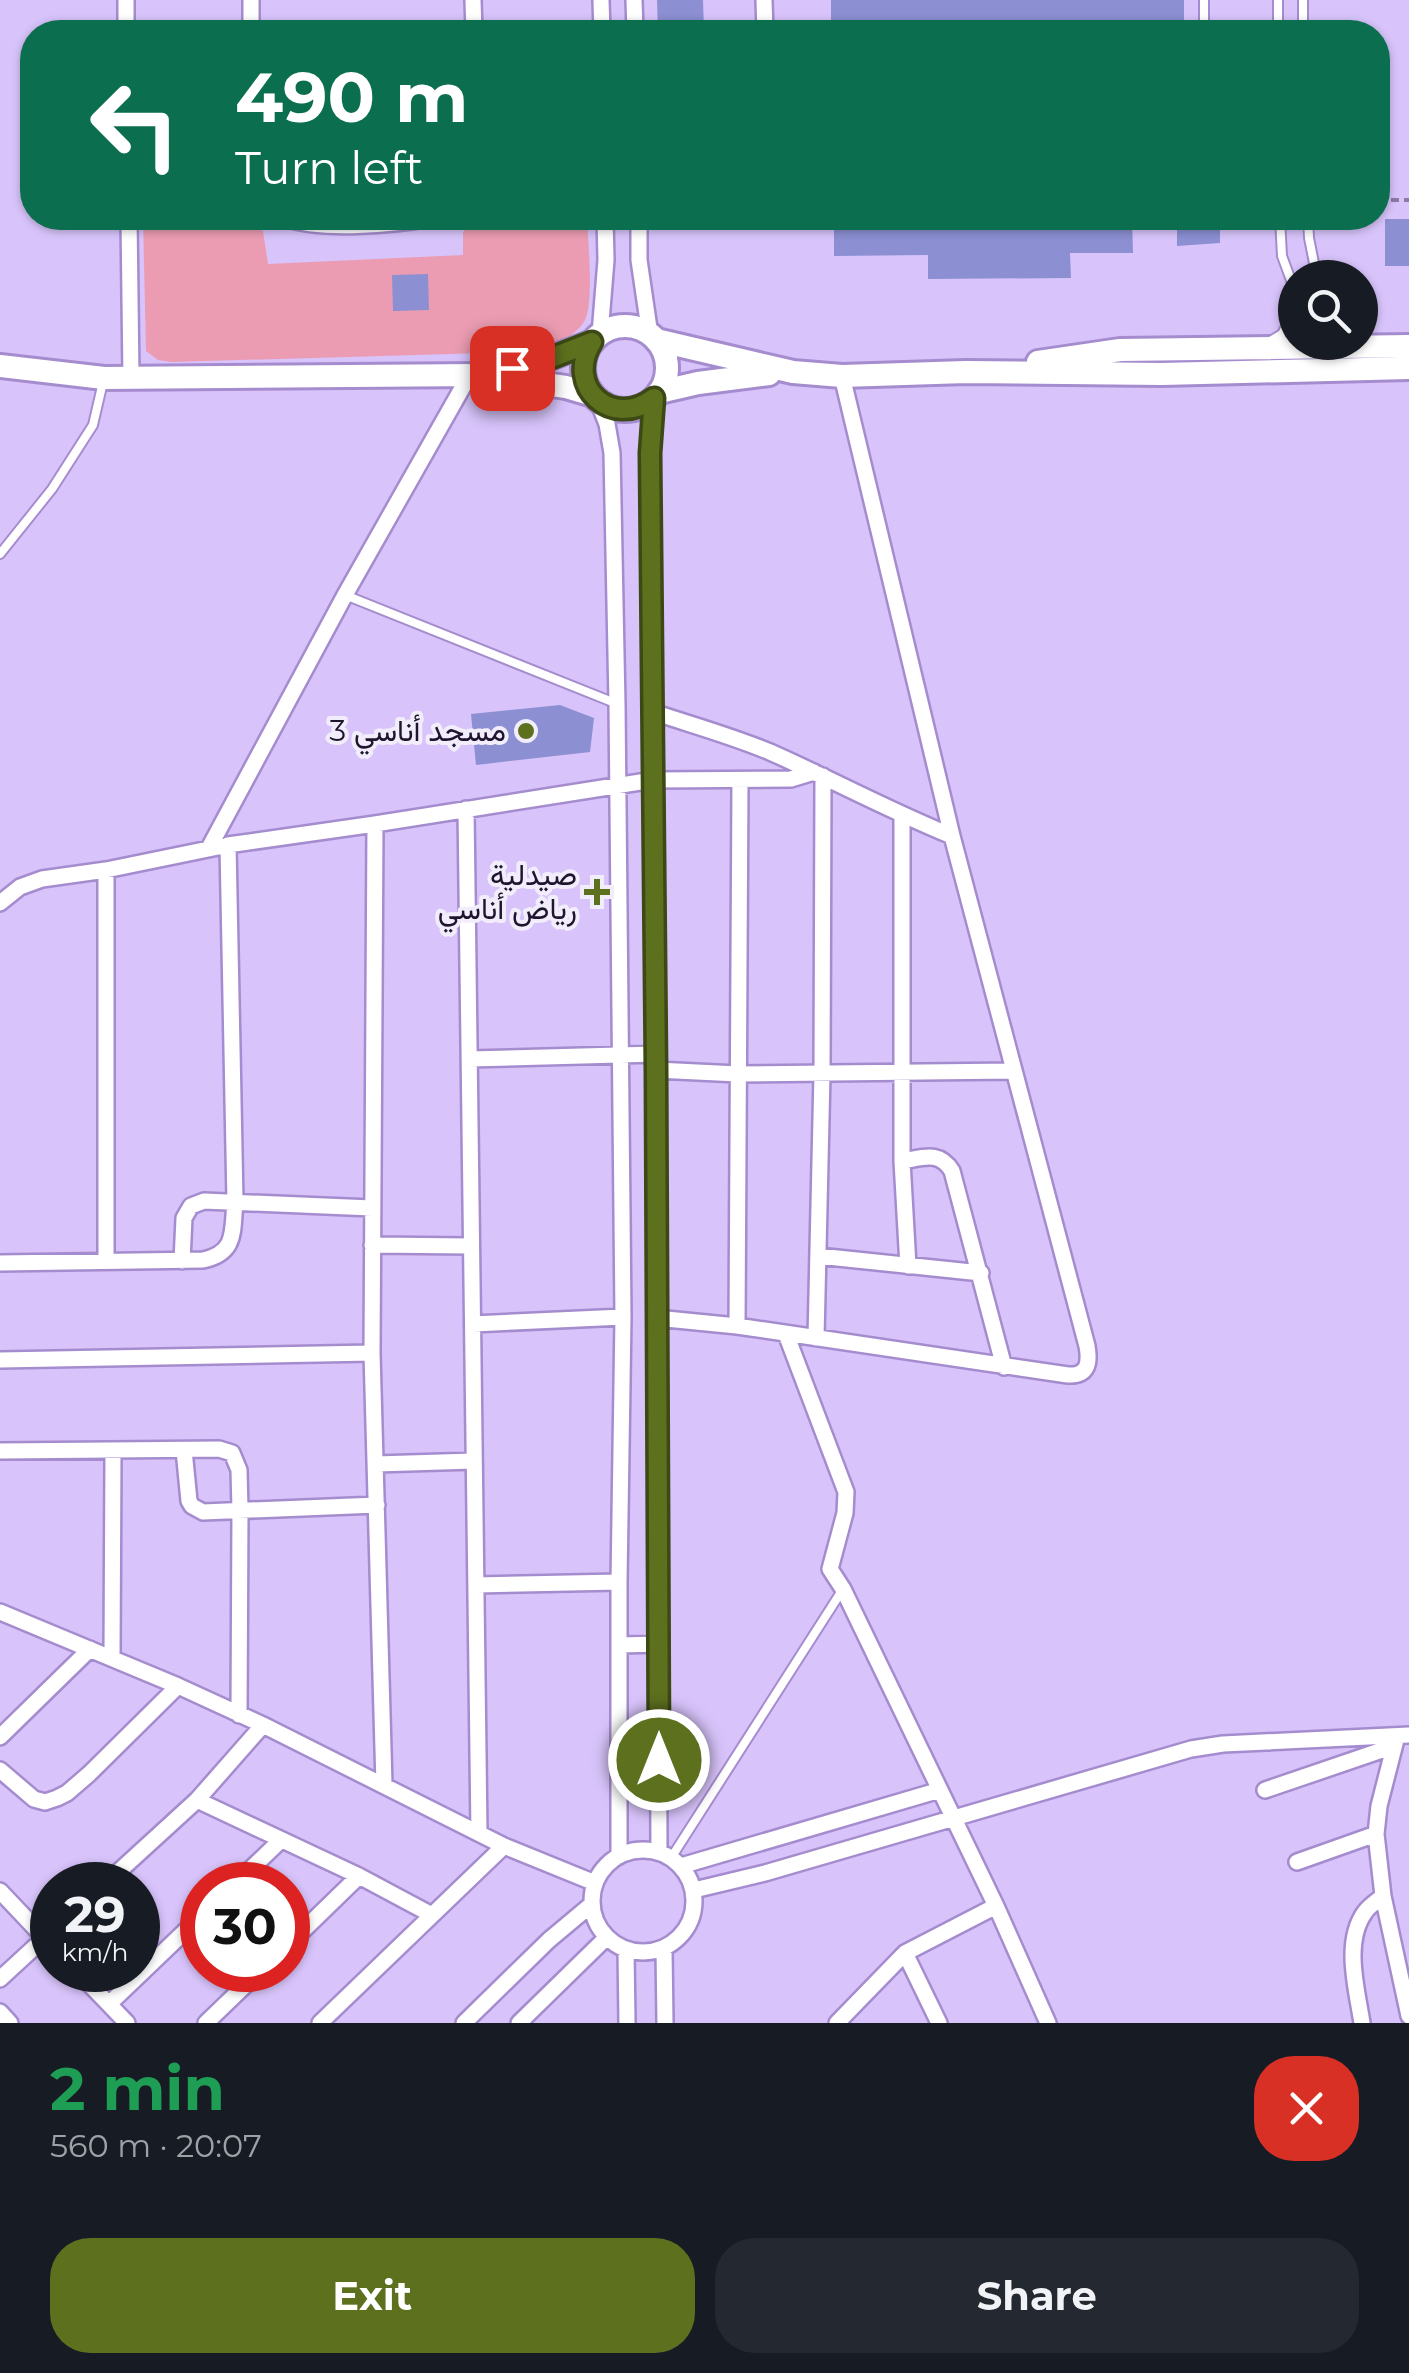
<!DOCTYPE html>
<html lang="en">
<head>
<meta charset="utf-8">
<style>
  :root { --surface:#171b24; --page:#242831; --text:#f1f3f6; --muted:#9ea1a6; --accent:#5d701e }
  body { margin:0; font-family:Montserrat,Vazirmatn,sans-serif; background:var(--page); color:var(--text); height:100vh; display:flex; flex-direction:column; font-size:38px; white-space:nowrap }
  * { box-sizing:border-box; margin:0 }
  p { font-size:32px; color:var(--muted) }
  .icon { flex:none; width:55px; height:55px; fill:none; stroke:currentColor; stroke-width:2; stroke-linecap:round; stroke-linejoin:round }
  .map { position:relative; height:2023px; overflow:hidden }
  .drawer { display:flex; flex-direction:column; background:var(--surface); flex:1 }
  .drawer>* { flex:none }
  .hud { position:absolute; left:20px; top:20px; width:1370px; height:210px; border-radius:40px; box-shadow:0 2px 8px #0004; background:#0b6e4f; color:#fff; overflow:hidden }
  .fabs { position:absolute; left:1278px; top:260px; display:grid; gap:20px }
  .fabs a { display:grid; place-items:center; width:100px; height:100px; border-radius:50%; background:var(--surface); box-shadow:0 2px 8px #0004; font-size:50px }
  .speed { position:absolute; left:30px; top:1862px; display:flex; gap:20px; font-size:50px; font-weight:700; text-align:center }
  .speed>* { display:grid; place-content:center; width:130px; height:130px; border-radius:50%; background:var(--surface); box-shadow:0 2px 8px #0004; line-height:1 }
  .speed small { font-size:25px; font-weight:400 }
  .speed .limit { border:15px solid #d22; background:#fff; color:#111 }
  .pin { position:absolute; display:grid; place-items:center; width:85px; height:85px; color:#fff; margin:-42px; border-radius:20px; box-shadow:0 5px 15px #0006 }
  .me { position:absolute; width:110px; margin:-55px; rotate:0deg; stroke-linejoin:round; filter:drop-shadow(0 0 8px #0008) }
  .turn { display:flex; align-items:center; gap:35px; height:210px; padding:0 50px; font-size:45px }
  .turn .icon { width:130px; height:130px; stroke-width:2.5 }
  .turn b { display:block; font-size:70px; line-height:85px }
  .round { display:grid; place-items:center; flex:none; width:105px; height:105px; border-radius:40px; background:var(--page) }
  .headline { display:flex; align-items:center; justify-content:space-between; height:170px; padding:0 50px }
  h1 { font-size:60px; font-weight:700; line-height:75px; color:#1e9e55 }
  .button { display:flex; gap:20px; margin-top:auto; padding:20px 50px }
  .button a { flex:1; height:115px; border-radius:40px; background:var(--accent); color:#fff; font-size:40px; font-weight:700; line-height:115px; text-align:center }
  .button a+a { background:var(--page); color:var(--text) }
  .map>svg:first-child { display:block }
  .green { fill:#eb9cb2 }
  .building { fill:#8c8fd2 }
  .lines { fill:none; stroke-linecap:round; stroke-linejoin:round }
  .lane-casing { stroke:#a58cce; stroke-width:12 }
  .street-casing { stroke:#a58cce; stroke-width:20 }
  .secondary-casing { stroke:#a58cce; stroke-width:28 }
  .path { stroke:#8b7ba6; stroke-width:4; stroke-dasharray:8 5; stroke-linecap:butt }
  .lane { stroke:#fff; stroke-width:8 }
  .street { stroke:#fff; stroke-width:15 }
  .secondary { stroke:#fff; stroke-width:22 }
  .route-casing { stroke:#3c4914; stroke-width:25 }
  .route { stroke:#5d701e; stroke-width:18 }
  .poi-dot { fill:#5d701e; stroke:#f2edfb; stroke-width:4 }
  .labels { text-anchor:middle; stroke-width:8; stroke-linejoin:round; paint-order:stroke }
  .poi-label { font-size:30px; fill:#1f152e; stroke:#f2edfb; text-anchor:end }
</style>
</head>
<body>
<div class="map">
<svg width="1409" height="2023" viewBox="0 0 1409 2023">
  <rect width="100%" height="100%" fill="#d8c4fb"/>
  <path class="green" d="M 143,218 L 240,218 L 241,223 L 263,231 L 268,264 L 463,255 L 463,233 L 469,218 L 587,218 C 588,241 594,301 585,320 C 575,340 542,348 523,352 L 171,362 L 158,360 L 146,351 Z"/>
  <path class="building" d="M 657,0 L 703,0 L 704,32 L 658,32 Z
    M 831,0 L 1184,0 L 1184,32 L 831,32 Z
    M 834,218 L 1132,218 L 1133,253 L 1070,253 L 1071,278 L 928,279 L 928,255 L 834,256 Z
    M 1177,218 L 1220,218 L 1220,243 L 1177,246 Z
    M 1385,219 L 1409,219 L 1409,266 L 1385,266 Z
    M 428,274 L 429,310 L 393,311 L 392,275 Z
    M 560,705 L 594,718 L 590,752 L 476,765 L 471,714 Z"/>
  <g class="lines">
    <defs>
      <path id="lane" d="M 1204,0 L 1204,32
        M 1278,0 L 1278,32
        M 1303,0 L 1303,32
        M 1280,218 L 1282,256 L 1295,291
        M 1308,218 L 1309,238 L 1317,278
        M 1280,223 L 1308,223
        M 1272,340 L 1282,334 L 1295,309
        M 0,554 L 52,489 L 93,425 L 103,382
        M 345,595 L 615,703
        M 671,1858 L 843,1589"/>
      <path id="street" d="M 126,0 L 126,32
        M 251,0 L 251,32
        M 473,0 L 474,32
        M 601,0 L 602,32
        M 634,0 L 635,32
        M 764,0 L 765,32
        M 129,218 L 131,378
        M 286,218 C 319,231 395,225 430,218
        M 639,218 L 639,260 L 650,335
        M 600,334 L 606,260 L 605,218
        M 654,398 L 650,453 L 656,1070 L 659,1852
        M 598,401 L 607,424 L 612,453 L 617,704 L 623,1317 L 619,1582 L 619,1856
        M 653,712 C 692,725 732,736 770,752 C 831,779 890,811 952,836
        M 466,809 L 479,1833
        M 902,816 L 902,1161 L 908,1266
        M 375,824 L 372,1353 L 384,1785
        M 209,848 L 345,595 L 469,376
        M 106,870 L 106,1261
        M 0,903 L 20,887 L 42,879 L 106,870 L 228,845 L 375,824 L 653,780 L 791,779 L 814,772
        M 469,1059 L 656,1054
        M 656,1070 L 738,1074 L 1014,1071
        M 902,1161 C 923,1158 939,1150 952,1171 L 1004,1367
        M 372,1245 L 470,1246
        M 818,1256 L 981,1273
        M 182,1261 L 184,1218 L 191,1206 L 204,1201 L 372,1208
        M 0,1263 L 203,1260 C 237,1253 232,1231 235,1202 L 228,845
        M 656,1318 L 737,1326 L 1068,1375 C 1088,1376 1090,1363 1087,1346 L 952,836 L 842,376
        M 473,1324 L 623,1317
        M 737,1326 L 740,780
        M 786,1334 L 846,1492 L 845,1513 L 830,1569 L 843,1589 L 996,1906 L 1048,2023
        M 816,1338 L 822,1074 L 823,776
        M 0,1360 L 372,1353
        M 184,1450 L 189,1501 L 192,1506 L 203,1512 L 377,1505
        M 0,1451 L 219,1449 L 232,1453 L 239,1470 L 240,1510 L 239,1715
        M 376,1464 L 474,1461
        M 476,1585 L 619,1582
        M 0,1612 L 178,1686 L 263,1725 L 504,1846 L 595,1883
        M 620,1645 L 660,1644
        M 112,1658 L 113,1451
        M 1397,1736 L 1379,1806 L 1376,1834 L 1383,1896 L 1409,2016
        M 0,1737 L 90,1649
        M 0,1770 L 34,1799 L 45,1802 L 57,1798 L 67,1793 L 89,1774 L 178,1686
        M 1265,1790 L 1394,1746
        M 197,1800 L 359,1876 L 432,1915
        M592 1901a51 51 0 1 1 102 0a51 51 0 1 1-102 0Z
        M 1297,1862 L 1376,1834
        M 681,1866 L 940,1790
        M 104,1885 L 197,1800 L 263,1725
        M 234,1885 L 281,1840
        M 694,1890 L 765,1873 L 1191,1749 L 1223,1744 L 1409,1735
        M 0,1891 L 52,1946
        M 288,1945 L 359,1876
        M 664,1949 L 665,2023
        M 626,1950 L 627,2023
        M 905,1953 L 939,2023
        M 76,1970 L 127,2023
        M 0,1979 L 52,1931
        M 109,2004 L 202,1915
        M 0,2012 L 10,2023
        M 206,2023 L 261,1970
        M 320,2023 L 504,1846
        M 464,2023 L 549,1940 L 592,1904
        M 519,2023 L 607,1937
        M 837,2023 L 905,1953 L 996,1906
        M 1362,2023 C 1357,1990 1343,1942 1365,1912 C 1369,1906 1377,1901 1383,1896"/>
      <path id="secondary" d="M583 368a42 42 0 1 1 84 0a42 42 0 1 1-84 0Z
        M 656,340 L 793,372 L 842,376 L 966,372 L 1162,374 L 1409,368
        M 1038,362 L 1120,350 L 1409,346
        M 0,366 L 104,378 L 478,375 L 566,387 L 593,395
        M 496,371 L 545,360 L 592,342
        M 659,392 L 698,383 L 769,374"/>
    </defs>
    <use href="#lane" class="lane-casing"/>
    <use href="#street" class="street-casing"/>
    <use href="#secondary" class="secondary-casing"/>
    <path class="path" d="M 1378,200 L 1409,200"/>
    <use href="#lane" class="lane"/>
    <use href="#street" class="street"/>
    <use href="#secondary" class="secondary"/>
  </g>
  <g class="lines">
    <defs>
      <path id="route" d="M 512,368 L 546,360 L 592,342 C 564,387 612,430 654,398 L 650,453 L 656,1070 L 659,1760"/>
    </defs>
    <use href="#route" class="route-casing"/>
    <use href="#route" class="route"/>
  </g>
  <g class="poi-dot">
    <circle cx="526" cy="731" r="10"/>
    <path d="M592 877h10v10h10v10h-10v10h-10v-10h-10v-10h10z"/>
  </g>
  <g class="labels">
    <g class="poi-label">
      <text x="506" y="741">مسجد أناسي 3</text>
      <text x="577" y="885">صيدلية<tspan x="577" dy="34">رياض أناسي</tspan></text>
    </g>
  </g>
</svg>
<div class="fabs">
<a><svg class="icon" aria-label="search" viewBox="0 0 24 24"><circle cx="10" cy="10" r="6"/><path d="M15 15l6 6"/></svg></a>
</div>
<div class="speed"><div>29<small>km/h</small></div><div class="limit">30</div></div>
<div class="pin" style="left:512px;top:368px;background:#d93025"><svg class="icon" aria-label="arrive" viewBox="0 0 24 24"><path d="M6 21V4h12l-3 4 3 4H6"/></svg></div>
<svg class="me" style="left:659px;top:1760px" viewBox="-20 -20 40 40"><circle r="17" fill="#5d701e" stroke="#fff" stroke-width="3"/><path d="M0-11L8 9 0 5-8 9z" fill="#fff"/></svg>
<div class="hud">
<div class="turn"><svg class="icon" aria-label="left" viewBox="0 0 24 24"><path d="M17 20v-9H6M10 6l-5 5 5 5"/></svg><div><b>490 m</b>Turn left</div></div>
</div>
</div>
<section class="drawer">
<div class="headline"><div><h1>2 min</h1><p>560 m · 20:07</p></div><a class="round" style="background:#d93025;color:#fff"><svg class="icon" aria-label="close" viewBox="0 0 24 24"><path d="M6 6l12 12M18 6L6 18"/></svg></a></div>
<div class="button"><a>Exit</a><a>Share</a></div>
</section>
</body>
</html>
